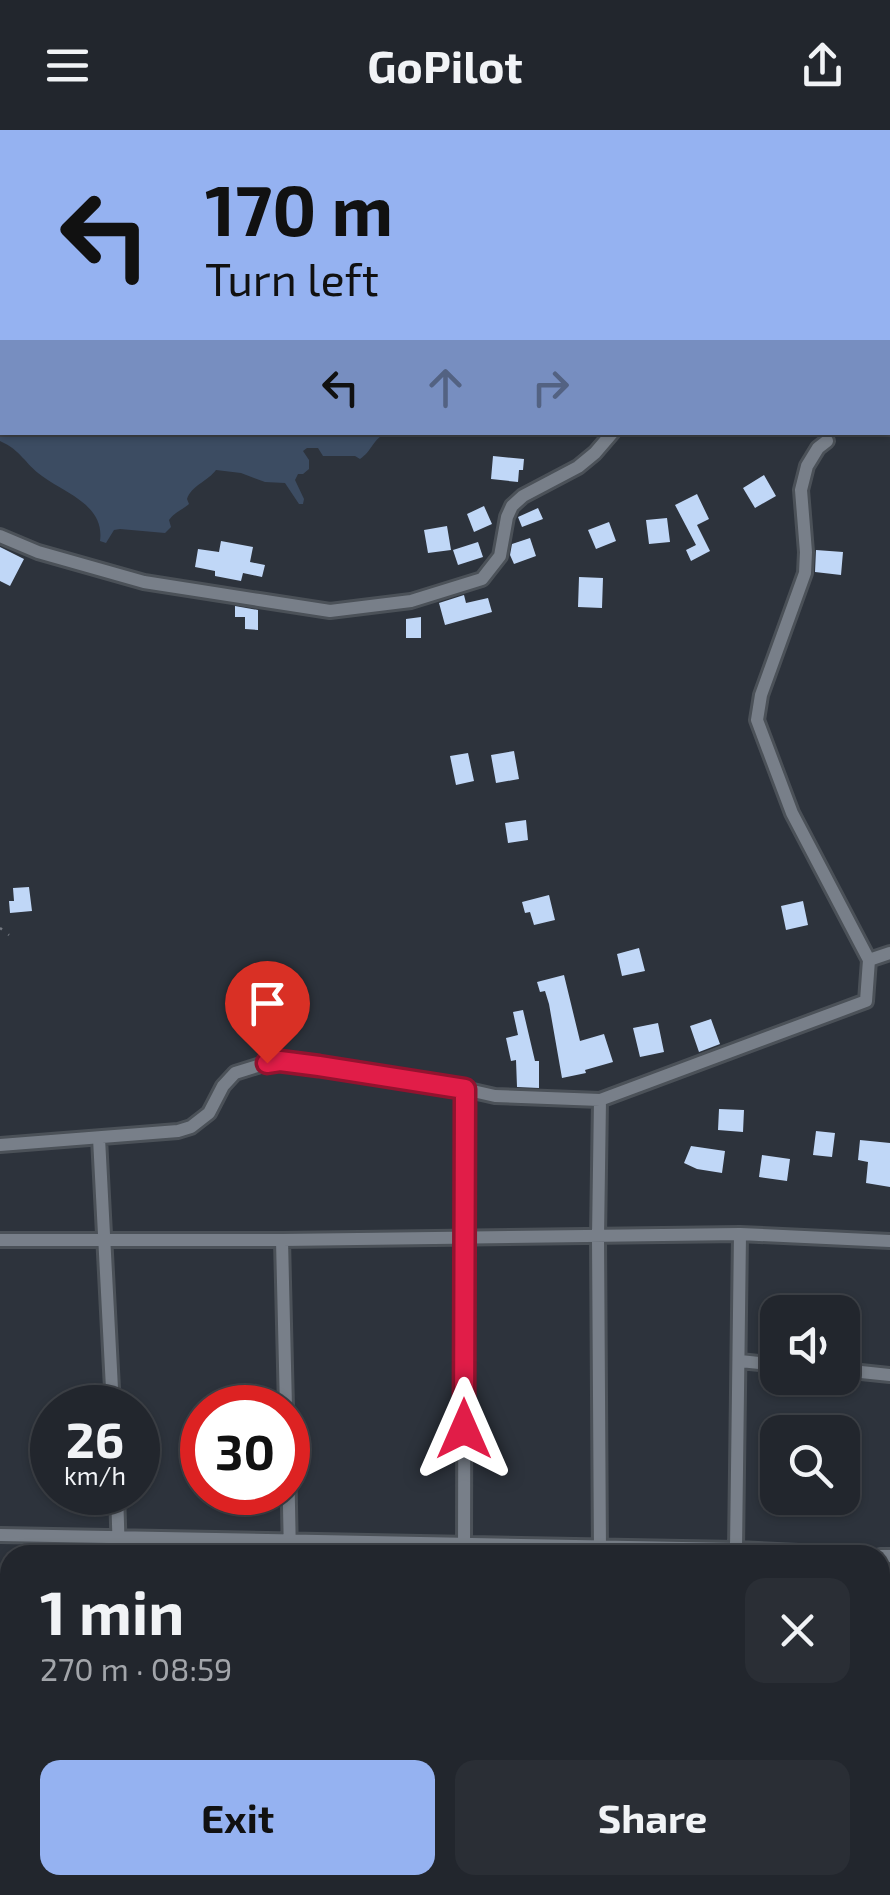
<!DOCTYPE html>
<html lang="en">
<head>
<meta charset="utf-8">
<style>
  :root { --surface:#22262d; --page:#2a2e35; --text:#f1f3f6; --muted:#a2a5aa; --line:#3f4349; --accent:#95b2f1 }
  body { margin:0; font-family:"Exo 2",sans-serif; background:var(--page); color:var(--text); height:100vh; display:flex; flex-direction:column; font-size:38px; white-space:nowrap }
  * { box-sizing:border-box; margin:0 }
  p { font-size:32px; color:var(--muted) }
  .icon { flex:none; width:55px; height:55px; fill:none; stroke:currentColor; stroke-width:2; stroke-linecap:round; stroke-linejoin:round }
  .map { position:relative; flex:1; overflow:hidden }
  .side { position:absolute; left:0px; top:1415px; width:890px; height:350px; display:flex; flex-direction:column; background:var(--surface); border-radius:30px 30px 0 0; box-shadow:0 2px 8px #0004,0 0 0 2px var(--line) }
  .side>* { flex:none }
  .banner { position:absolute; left:0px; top:0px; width:890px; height:305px; box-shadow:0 2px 8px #0004,0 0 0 2px var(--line); background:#95b2f1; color:#111; overflow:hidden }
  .tools { position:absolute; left:760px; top:1165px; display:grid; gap:20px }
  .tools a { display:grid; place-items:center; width:100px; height:100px; border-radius:20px; background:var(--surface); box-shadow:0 2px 8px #0004,0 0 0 2px var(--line); font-size:50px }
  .speed { position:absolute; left:30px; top:1255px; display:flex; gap:20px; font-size:50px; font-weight:700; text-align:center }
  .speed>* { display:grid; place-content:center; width:130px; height:130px; border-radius:50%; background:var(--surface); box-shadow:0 2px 8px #0004,0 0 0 2px var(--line); line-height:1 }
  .speed small { font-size:25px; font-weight:400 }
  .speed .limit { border:15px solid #d22; background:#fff; color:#111 }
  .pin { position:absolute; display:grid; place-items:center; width:85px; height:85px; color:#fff; margin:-102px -42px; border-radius:50% 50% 50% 0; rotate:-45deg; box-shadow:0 0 10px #0007 }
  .pin .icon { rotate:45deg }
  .me { position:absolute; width:110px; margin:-55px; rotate:0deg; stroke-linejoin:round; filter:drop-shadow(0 0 8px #0008) }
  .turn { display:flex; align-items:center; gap:35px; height:210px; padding:0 40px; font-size:45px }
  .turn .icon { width:130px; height:130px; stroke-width:2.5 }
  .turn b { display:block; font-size:70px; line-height:85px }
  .lanes { display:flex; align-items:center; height:95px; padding:0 40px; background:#0003; justify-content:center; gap:50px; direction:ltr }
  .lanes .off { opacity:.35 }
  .round { display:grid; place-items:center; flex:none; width:105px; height:105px; border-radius:20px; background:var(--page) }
  .summary { display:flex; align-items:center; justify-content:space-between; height:170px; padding:0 40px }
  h1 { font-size:60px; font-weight:700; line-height:75px }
  .action { display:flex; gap:20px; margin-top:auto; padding:20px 40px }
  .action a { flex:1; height:115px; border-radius:20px; background:var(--accent); color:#111; font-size:40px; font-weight:700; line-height:115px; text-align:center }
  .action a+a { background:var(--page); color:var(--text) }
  header { display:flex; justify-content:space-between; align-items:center; height:130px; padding:0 40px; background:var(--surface); font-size:45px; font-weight:700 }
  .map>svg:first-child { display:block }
  .green { fill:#3c4c62 }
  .building { fill:#c0d7f7 }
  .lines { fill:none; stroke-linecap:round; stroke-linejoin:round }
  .street-casing { stroke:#4b5158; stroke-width:18 }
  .path { stroke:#757a82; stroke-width:2.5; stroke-dasharray:2.5 8; stroke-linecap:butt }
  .street { stroke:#787f89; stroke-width:12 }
  .route-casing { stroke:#92132f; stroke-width:25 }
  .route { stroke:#e11d48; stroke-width:18 }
</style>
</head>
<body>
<header><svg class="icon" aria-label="menu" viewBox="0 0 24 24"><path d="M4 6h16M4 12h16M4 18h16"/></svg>GoPilot<svg class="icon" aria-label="share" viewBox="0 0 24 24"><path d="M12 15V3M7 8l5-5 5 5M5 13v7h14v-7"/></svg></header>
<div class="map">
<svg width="890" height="1765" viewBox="0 0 890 1765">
  <rect width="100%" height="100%" fill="#2d333c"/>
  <path class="green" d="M 0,0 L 890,0 L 890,77 L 888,79 L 888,2 L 2,2 L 2,302 L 386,303 C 373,309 372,321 360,329 L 355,326 L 323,326 L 318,318 L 307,318 L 303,321 L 309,330 L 309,339 L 303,344 L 298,344 L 295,350 L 304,369 L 303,374 L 299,374 L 285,353 L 265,352 L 241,343 L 216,340 C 208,351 191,356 187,369 L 189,374 C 182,380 175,382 169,390 L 171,397 L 165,403 L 120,399 L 114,400 L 106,413 L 100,411 C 105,375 65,363 42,346 C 24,333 22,321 0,311 Z"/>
  <path class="building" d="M 493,326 L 524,329 L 523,340 L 519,340 L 518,352 L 491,349 Z
    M 764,345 L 776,366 L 755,378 L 743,358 Z
    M 697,364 L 709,389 L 697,395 L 710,421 L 691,431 L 686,420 L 696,415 L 675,375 Z
    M 484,376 L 492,394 L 474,402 L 467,384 Z
    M 538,378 L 543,389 L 522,397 L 518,387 Z
    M 667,388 L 670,412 L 649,414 L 646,390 Z
    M 609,392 L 616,411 L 596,419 L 588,400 Z
    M 447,396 L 451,420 L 428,423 L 424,400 Z
    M 530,408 L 536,426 L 514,434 L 510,425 L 512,414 Z
    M 221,411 L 253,417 L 250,432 L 265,435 L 262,447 L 243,443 L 241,451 L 215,446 L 215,441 L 195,437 L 198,419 L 219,422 Z
    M 478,412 L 483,427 L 458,435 L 453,420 Z
    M 0,417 L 24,429 L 10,456 L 0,451 Z
    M 816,420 L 843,422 L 841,445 L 815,442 Z
    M 579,447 L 603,448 L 602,478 L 578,477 Z
    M 464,465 L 466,473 L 488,468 L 492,482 L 445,495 L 439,473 Z
    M 235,476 L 258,480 L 258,500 L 245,499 L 245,487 L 235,487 Z
    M 421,487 L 421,508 L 406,508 L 406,489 Z
    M 514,621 L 519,649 L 496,653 L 491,625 Z
    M 468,623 L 474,651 L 456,655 L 450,626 Z
    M 526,690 L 528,710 L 508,713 L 505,693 Z
    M 29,757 L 32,781 L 10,783 L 9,771 L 14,771 L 13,758 Z
    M 549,765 L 555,790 L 534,795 L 530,782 L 525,783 L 522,772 Z
    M 803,771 L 808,795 L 786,800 L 781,776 Z
    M 639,818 L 645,841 L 622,846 L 617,824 Z
    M 564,845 L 580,911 L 604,904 L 613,932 L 585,940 L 586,943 L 562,948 L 549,874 L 545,861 L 540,862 L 537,852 Z
    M 523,880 L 535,931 L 539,931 L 539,958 L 517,957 L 516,930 L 511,931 L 506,908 L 518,905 L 513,882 Z
    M 711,889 L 720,914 L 699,922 L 690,896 Z
    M 658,893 L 664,922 L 640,927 L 633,898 Z
    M 719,979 L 744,980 L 743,1002 L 718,1000 Z
    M 816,1001 L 835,1003 L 832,1027 L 813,1025 Z
    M 860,1010 L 890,1013 L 890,1057 L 866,1053 L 868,1032 L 858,1030 Z
    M 691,1016 L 725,1021 L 722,1043 L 697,1039 L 684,1033 Z
    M 762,1025 L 790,1029 L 787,1051 L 759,1047 Z"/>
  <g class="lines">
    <defs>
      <path id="street" d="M 0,406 L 38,422 L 144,452 L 259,470 L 330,481 L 411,471 L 482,449 L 500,426 L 507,387 L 512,376 L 523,366 L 578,337 L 595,323 L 613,302
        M 869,830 L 890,823
        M 99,1008 L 113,1278
        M 0,1015 L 178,1001 L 191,997 L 209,983 L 223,956 L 235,943 L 267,933 L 280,931 L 319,936 L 442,954 L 495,966 L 600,970 L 866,871 L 869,830 L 792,683 L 757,590 L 761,565 L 805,443 L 806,422 L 801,360 L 807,336 L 818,318 L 827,311
        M 740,1104 L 736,1419 L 863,1425
        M 0,1110 L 282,1110 L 740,1104 L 890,1111
        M 282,1110 L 286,1278
        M 740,1231 L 778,1235
        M 842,1240 L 890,1245
        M 288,1328 L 290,1425
        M 117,1362 L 119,1425
        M 0,1405 L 736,1419
        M 600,1423 L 598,1107 L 600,970
        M 464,1425 L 465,959
        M 880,1426 L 890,1426
        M 880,1525 L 890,1526
        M 0,1675 L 10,1675
        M 880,1710 L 890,1710
        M 121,1765 L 122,1755
        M 288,1765 L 289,1755
        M 451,1765 L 452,1755
        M 589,1765 L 589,1755"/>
    </defs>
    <use href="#street" class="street-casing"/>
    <path class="path" d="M 888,277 L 890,276
      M 0,798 L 9,805"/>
    <use href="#street" class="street"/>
  </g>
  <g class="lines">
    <defs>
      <path id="route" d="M 267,933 L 280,931 L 319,936 L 465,959 L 464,1299"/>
    </defs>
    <use href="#route" class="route-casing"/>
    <use href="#route" class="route"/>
  </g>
</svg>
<div class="tools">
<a><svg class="icon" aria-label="sound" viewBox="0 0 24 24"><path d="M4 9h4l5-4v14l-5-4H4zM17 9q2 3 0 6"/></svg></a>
<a><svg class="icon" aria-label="search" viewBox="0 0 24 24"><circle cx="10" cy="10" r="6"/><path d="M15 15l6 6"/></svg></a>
</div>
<div class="speed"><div>26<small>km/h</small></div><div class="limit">30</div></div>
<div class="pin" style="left:267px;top:933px;background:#d93025"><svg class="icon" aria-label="arrive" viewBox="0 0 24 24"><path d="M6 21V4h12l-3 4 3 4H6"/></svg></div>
<svg class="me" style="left:464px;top:1299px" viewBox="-20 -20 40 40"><path d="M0-17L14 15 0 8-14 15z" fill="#e11d48" stroke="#fff" stroke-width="4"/></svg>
<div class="banner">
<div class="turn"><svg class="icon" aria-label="left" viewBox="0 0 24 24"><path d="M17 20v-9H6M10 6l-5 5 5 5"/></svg><div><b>170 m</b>Turn left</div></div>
<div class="lanes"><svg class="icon" aria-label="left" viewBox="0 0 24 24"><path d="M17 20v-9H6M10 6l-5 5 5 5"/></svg><svg class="icon off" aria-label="ahead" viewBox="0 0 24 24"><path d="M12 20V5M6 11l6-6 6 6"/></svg><svg class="icon off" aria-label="right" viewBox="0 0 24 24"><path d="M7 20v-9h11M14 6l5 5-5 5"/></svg></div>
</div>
<section class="side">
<div class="summary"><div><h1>1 min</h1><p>270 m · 08:59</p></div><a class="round"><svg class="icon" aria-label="close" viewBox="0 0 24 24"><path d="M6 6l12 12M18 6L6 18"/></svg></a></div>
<div class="action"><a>Exit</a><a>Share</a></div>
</section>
</div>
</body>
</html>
